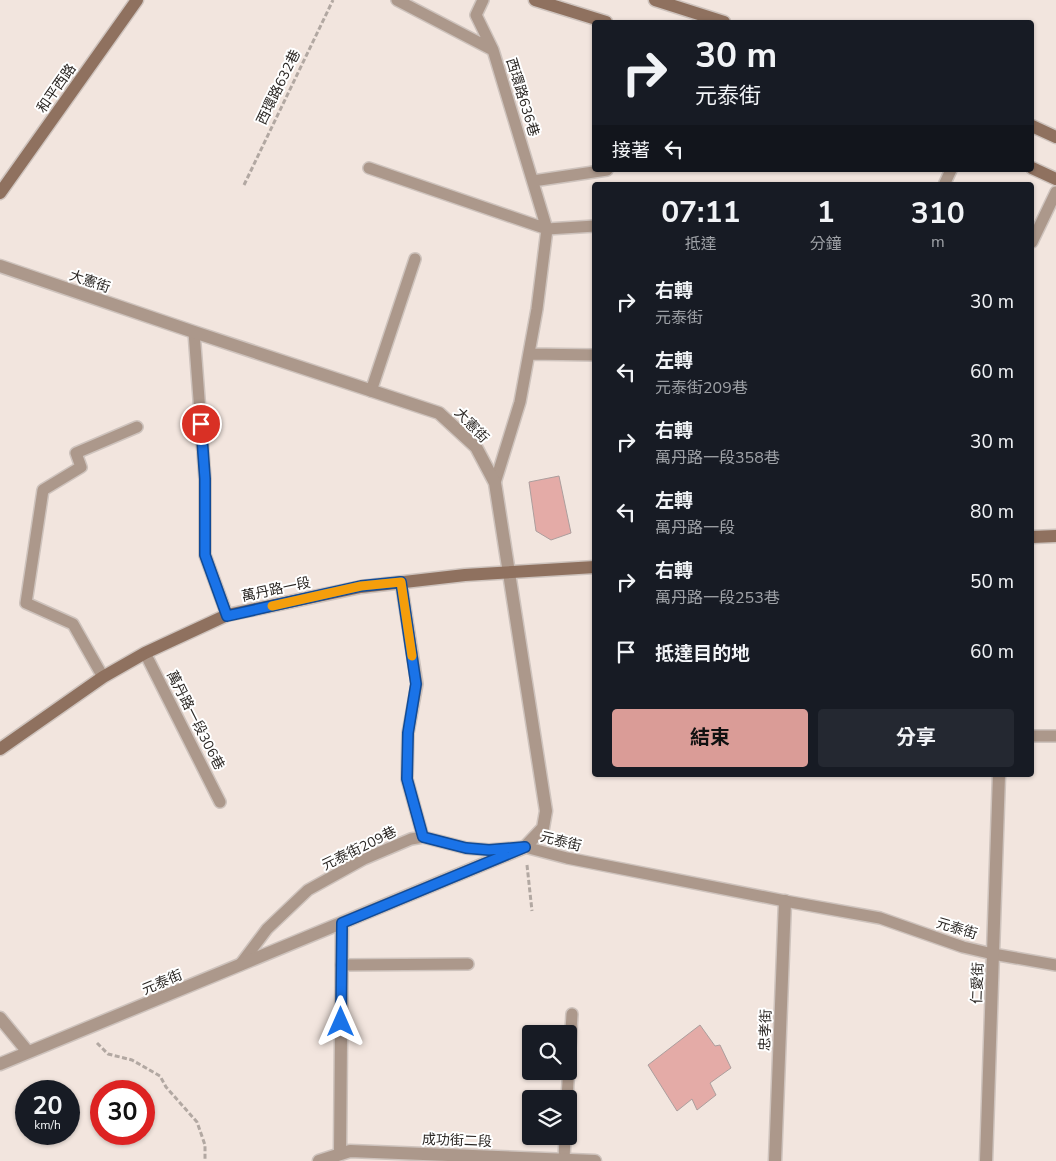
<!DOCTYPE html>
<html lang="zh-TW">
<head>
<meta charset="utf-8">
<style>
  :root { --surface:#171b24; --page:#242831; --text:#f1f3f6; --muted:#9ea1a6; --accent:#da9c97 }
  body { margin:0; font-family:"Nunito Sans","Noto Sans TC",sans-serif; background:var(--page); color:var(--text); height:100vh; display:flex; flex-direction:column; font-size:19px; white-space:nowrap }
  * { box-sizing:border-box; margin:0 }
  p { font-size:16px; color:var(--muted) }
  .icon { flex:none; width:28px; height:28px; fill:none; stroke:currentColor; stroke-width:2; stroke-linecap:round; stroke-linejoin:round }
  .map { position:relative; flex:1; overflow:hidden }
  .details { position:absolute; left:592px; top:182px; width:442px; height:595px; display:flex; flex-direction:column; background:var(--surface); border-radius:5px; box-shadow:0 1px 4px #0004 }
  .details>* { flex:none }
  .guide { position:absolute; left:592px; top:20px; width:442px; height:152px; border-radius:5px; box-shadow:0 1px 4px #0004; background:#171b24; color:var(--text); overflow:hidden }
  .controls { position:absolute; left:522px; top:1025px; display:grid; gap:10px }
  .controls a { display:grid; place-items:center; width:55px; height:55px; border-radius:5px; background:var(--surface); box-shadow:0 1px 4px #0004; font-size:25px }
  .speed { position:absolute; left:15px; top:1080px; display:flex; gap:10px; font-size:25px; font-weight:700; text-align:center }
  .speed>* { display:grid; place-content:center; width:65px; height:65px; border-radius:50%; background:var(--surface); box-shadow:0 1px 4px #0004; line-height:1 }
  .speed small { font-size:12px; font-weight:400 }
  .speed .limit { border:8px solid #d22; background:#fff; color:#111 }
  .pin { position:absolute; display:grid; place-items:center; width:42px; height:42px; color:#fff; margin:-21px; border:2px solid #fff; border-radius:50%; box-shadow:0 1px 5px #0007 }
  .me { position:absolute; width:55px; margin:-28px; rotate:0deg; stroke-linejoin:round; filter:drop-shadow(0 0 4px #0008) }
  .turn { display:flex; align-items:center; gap:18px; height:105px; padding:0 20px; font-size:22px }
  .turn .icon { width:65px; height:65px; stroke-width:2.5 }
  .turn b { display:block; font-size:35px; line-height:42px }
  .then { display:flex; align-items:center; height:48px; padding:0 20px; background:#0003; gap:10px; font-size:19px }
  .eta { display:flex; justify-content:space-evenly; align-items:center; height:85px; text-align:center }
  .eta b { font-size:30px; font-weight:700; line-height:35px }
  .action { display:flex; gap:10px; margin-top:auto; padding:10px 20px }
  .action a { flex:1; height:58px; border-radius:5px; background:var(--accent); color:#111; font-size:20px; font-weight:700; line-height:58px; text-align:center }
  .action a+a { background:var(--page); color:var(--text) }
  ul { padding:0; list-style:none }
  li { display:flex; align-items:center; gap:15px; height:70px; padding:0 20px }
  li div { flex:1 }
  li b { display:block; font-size:19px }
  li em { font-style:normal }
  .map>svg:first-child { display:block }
  .building { fill:#e4aba7; stroke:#ac9e9d }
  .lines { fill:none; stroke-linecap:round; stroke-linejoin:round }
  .lane-casing { stroke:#cec3bd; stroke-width:14 }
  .street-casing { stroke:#cec3bd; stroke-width:15 }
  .secondary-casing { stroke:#cec3bd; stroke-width:15 }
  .path { stroke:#b2a8a2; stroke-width:3; stroke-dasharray:5 2.5; stroke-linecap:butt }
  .lane { stroke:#ac988b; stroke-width:11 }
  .street { stroke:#ac988b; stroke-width:12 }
  .secondary { stroke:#8f715f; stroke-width:12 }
  .route-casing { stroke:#114b97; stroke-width:12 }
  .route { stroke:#1a73e8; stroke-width:9 }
  .slow { stroke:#f59e0b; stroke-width:9 }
  .labels { text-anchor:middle; stroke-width:4; stroke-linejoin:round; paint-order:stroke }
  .street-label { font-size:14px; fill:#2b2724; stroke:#fff }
</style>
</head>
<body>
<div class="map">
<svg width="1056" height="1161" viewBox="0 0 1056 1161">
  <rect width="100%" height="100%" fill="#f2e5de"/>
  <path class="building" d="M 559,476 L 571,533 L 551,540 L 536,531 L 529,482 Z
    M 700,1025 L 715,1046 L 720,1045 L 731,1068 L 710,1083 L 716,1095 L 697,1110 L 692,1099 L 677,1111 L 648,1065 Z"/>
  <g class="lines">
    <defs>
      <path id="lane" d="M 397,0 L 493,50 L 547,229 L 537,309 L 520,402 L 495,483
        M 483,0 L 476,15 L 493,50
        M 369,168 L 547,229 L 595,226
        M 533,181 L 607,170
        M 944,185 L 951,170
        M 1032,242 L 1056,192
        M 194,332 L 205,479 L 205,555 L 227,615
        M 529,354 L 595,355
        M 371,391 L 415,259
        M 401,582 L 417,684 L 408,733 L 407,779 L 423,837
        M 145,653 L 220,802
        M 103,677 L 73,624 L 26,603 L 43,490 L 81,467 L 76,453 L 137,427
        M 1032,736 L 1056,736
        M 240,965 L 267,929 L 308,890 L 364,859 L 411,839 L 423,837 L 466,848 L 489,850 L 525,847 L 567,858 L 785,901 L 880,918 L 963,947 L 993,954 L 1056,965
        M 341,965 L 468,964
        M 567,1099 L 572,1014
        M 564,1161 L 565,1136"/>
      <path id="street" d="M 0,266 L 194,332 L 439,413 L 476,447 L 495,483 L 546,811 L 543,828 L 525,847 L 0,1064
        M 0,1018 L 28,1052
        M 340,1154 L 342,923
        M 319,1161 L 350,1151 L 595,1161
        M 775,1161 L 785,901
        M 986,1161 L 999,775"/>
      <path id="secondary" d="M 535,0 L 606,22
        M 655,0 L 724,22
        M 1032,126 L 1056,137
        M 1032,168 L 1056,179
        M 0,193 L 137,0
        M 1032,537 L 1056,536
        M 0,749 L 103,677 L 145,653 L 227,615 L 361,587 L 465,575 L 595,567"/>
    </defs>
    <use href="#lane" class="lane-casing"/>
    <use href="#street" class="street-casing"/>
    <use href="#secondary" class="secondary-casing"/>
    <path class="path" d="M 244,185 L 333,0
      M 527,865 L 532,911
      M 97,1043 L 108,1054 L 132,1060 L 160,1076 L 166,1087 L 197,1122 L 205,1145 L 205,1161"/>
    <use href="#lane" class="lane"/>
    <use href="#street" class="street"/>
    <use href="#secondary" class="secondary"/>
  </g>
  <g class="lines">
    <defs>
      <path id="route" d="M 201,424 L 205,479 L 205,555 L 227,616 L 361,586 L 401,582 L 416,684 L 408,733 L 407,779 L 423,837 L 466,848 L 489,850 L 525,847 L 342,923 L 341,1022"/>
    </defs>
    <use href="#route" class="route-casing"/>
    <use href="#route" class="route"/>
    <path class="slow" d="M 272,606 L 361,586 L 401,582 L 412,656"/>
  </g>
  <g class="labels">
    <g class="street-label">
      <text transform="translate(278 87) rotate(-64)" y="5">西環路632巷</text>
      <text transform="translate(56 88) rotate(-55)" y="5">和平西路</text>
      <text transform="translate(523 97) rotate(73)" y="5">西環路636巷</text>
      <text transform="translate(90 281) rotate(19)" y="5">大憲街</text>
      <text transform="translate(472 425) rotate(46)" y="5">大憲街</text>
      <text transform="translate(276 589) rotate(-12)" y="5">萬丹路一段</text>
      <text transform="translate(196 720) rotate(63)" y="5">萬丹路一段306巷</text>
      <text transform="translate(561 841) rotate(14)" y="5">元泰街</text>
      <text transform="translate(359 848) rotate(-26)" y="5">元泰街209巷</text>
      <text transform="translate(957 928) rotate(17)" y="5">元泰街</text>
      <text transform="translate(162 982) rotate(-23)" y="5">元泰街</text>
      <text transform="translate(977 983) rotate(-88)" y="5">仁愛街</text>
      <text transform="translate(765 1030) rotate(-88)" y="5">忠孝街</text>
      <text transform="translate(457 1140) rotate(2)" y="5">成功街二段</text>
    </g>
  </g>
</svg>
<div class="controls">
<a><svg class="icon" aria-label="search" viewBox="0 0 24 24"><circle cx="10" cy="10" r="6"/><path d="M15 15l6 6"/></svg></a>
<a><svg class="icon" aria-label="layers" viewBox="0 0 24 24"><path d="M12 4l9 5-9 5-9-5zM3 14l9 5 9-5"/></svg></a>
</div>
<div class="speed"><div>20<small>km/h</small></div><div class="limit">30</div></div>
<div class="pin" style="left:201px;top:424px;background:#d93025"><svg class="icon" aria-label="arrive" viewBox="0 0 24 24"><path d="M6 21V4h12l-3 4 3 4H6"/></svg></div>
<svg class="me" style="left:341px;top:1022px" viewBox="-20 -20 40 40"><path d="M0-17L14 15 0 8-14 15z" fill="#1a73e8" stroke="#fff" stroke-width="4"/></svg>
<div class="guide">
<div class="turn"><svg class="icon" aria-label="right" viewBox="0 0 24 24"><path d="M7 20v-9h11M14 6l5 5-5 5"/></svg><div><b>30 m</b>元泰街</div></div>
<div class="then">接著<svg class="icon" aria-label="left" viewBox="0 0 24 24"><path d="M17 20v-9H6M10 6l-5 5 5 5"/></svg></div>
</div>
<section class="details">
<div class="eta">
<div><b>07:11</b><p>抵達</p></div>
<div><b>1</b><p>分鐘</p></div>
<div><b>310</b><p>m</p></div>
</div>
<ul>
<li><svg class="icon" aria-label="right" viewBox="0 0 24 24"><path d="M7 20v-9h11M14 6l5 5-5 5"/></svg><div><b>右轉</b><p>元泰街</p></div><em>30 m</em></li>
<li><svg class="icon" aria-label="left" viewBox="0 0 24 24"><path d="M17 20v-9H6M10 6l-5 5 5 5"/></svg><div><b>左轉</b><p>元泰街209巷</p></div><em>60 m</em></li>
<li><svg class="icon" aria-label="right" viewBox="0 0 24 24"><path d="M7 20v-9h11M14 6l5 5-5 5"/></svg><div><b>右轉</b><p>萬丹路一段358巷</p></div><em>30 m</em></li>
<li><svg class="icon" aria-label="left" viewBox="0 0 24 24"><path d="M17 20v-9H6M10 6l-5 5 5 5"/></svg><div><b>左轉</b><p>萬丹路一段</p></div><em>80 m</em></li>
<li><svg class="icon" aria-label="right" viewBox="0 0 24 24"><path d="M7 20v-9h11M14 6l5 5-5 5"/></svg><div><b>右轉</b><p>萬丹路一段253巷</p></div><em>50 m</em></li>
<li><svg class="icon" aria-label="arrive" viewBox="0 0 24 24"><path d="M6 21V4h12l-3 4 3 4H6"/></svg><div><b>抵達目的地</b></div><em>60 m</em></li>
</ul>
<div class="action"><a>結束</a><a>分享</a></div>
</section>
</div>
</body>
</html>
